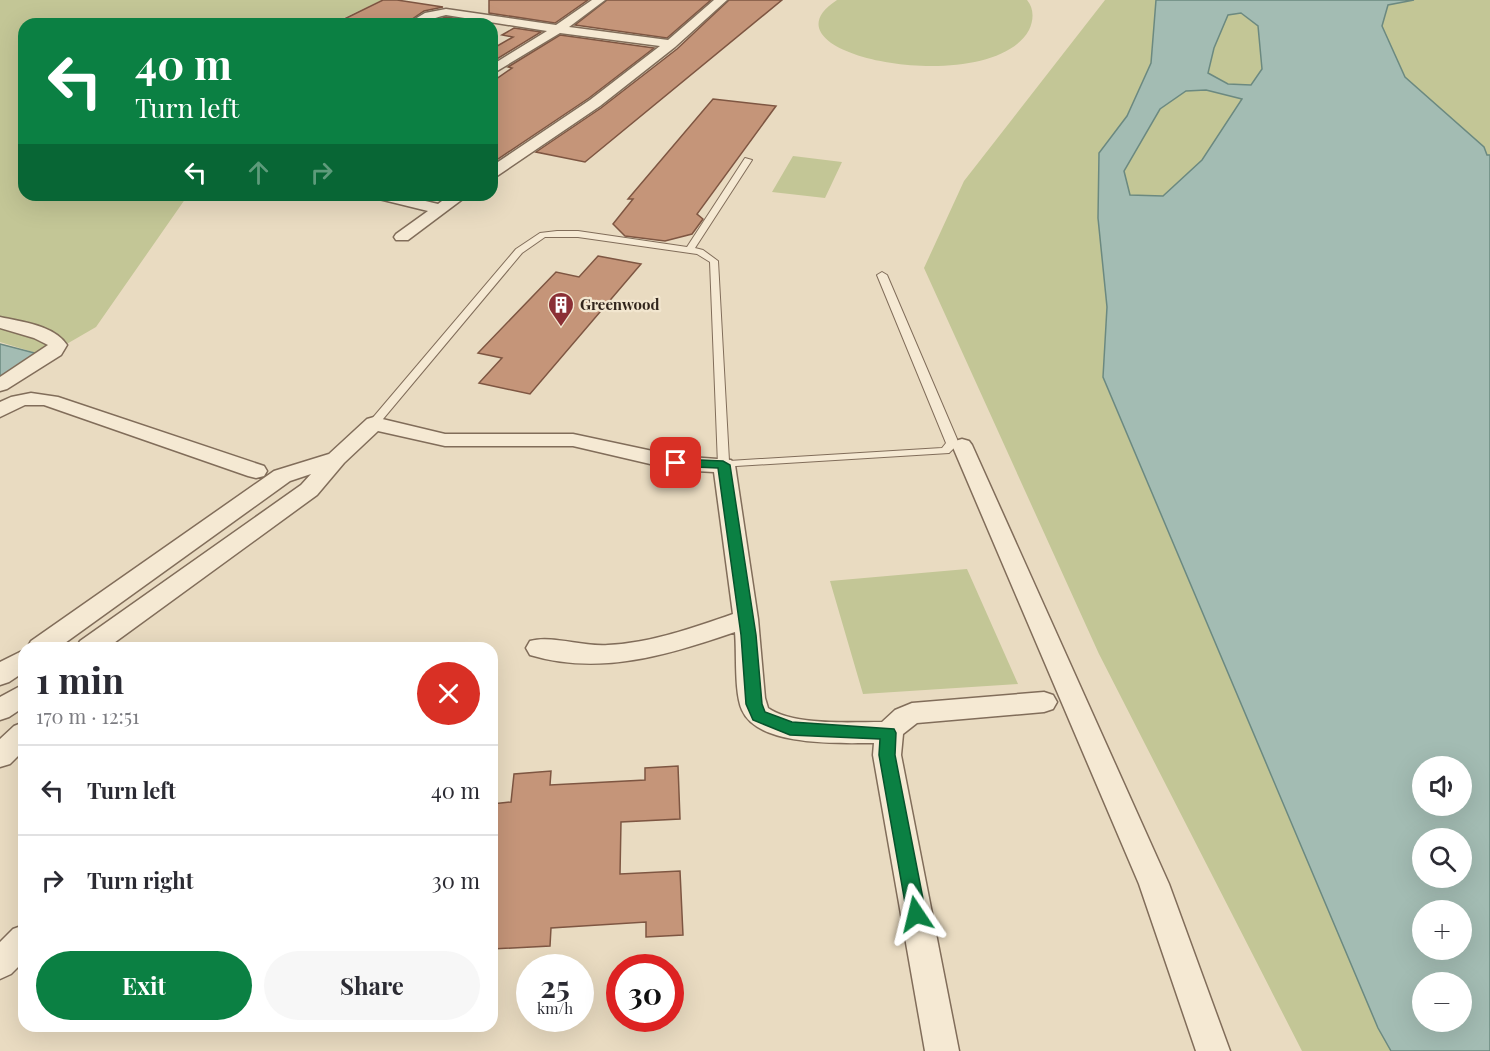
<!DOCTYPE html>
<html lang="en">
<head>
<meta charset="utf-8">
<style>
  :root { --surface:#fff; --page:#f7f7f7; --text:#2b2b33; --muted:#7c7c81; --line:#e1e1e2; --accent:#0b8043 }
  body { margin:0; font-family:"Playfair Display",serif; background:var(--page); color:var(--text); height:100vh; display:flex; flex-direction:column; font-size:22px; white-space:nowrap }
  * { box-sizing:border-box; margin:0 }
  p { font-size:20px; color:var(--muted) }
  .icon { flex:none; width:33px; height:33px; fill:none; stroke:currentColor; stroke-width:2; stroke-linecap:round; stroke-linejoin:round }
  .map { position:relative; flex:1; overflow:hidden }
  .side { position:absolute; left:18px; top:642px; width:480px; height:390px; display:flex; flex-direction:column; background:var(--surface); border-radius:18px; box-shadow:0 6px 24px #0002 }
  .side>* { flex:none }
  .hud { position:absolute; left:18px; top:18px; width:480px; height:183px; border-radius:18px; box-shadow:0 6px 24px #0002; background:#0b8043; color:#fff; overflow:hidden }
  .buttons { position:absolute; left:1412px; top:756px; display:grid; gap:12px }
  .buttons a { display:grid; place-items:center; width:60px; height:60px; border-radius:50%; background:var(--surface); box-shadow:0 6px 24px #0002; font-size:30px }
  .speed { position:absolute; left:516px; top:954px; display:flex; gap:12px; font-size:30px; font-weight:700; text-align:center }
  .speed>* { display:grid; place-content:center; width:78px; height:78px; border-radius:50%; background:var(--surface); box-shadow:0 6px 24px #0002; line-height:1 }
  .speed small { font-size:15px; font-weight:400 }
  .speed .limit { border:9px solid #d22; background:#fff; color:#111 }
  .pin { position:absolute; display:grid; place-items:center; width:51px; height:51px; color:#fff; margin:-26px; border-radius:12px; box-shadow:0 3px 9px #0006 }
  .me { position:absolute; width:66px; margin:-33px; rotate:350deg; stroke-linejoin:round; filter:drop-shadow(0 0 4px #0008) }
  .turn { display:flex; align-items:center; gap:21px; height:126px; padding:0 18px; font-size:27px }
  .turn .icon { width:78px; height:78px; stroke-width:2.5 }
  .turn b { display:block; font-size:42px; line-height:51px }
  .lanes { display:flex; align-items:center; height:57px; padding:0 18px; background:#0003; justify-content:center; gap:30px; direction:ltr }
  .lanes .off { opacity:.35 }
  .round { display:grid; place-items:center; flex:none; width:63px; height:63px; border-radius:32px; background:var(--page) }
  .summary { display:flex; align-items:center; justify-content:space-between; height:102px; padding:0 18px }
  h1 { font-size:36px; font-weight:700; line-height:45px }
  .primary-button { display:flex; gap:12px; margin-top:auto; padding:12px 18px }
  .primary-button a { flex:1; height:69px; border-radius:36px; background:var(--accent); color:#fff; font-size:24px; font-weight:700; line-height:69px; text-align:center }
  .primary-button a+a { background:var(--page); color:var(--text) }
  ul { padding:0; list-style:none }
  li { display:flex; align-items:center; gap:18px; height:90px; padding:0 18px; border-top:2px solid var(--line) }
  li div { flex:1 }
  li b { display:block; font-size:22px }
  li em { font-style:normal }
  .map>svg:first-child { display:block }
  .green { fill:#c3c696 }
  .water { fill:#a3bcb3; stroke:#6b8980; stroke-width:1.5; fill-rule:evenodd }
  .building { fill:#c59579; stroke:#7e5642; stroke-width:1.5 }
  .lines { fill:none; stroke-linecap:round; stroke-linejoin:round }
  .service-casing { stroke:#816d5a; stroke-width:2 }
  .minor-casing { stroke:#816d5a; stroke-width:3 }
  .service { fill:#f5e9d3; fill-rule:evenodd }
  .minor { fill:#f5e9d3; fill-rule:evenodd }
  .route { fill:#0b8043; stroke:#07532c; stroke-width:1.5 }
  .labels { text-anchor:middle; stroke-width:4.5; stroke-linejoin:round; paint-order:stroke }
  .far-poi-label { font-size:15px; font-weight:bold; fill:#32261d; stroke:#f2e6cf; text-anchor:start }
</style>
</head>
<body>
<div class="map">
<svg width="1490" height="1051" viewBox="0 0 1490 1051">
  <rect width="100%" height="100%" fill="#e9dbc1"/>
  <path class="green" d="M 0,0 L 382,0 L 331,24 L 24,24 L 24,195 L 188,195 L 96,327 L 46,356 L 0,342 Z
    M 837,0 L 1027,0 C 1034,8 1034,20 1029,30 C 991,100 751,56 837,0 Z
    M 1105,0 L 1156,0 L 1156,3 L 1151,63 L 1127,116 L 1099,153 L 1098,218 L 1107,307 L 1103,378 L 1378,1028 L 1391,1051 L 1302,1051 L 1099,654 L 924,268 L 964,181 Z
    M 1414,0 L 1490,0 L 1490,155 L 1487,155 L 1484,147 L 1405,77 L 1382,26 L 1388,5 Z
    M 1241,13 L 1258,26 L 1262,69 L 1252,85 L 1228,84 L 1208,73 L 1214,48 L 1228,14 Z
    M 1206,90 L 1243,99 L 1202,160 L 1163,196 L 1129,195 L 1124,171 L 1160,109 L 1186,91 Z
    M 793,156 L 842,162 L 825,198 L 772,192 Z
    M 967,569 L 1018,684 L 863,694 L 830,581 Z"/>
  <path class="water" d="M 1156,0 L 1414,0 L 1388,5 L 1382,26 L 1405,77 L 1484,147 L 1487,155 L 1490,155 L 1490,1051 L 1391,1051 L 1378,1028 L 1103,377 L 1107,307 L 1098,218 L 1099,153 L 1127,116 L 1151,63 ZM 1241,13 L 1258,26 L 1262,69 L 1251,85 L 1228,84 L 1208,73 L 1214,48 L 1228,15 ZM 1206,90 L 1242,99 L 1202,160 L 1163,196 L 1130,195 L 1124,171 L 1160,109 L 1186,91 ZM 1422,766 L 1461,766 L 1461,806 L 1422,806 ZM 1422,838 L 1461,838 L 1461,878 L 1422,878 ZM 1422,910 L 1461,910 L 1461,950 L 1422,950 ZM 1422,982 L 1461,982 L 1461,1022 L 1422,1022 Z
    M 0,344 L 46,356 L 0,379 Z"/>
  <path class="building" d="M 383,0 L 397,0 L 443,7 L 424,11 L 405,24 L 334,24 Z
    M 489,0 L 588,0 L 555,23 L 489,13 Z
    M 607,0 L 711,0 L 667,38 L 575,25 Z
    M 729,0 L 782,0 L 585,162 L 536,152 L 601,108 L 677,49 Z
    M 446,17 L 472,21 L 472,24 L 423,24 Z
    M 514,28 L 541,32 L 492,62 L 492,49 L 513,37 L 502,35 Z
    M 560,35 L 654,48 L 589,98 L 492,163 L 492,82 L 512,68 L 508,67 Z
    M 713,99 L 776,106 L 697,214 L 703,219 L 692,234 L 665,241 L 625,236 L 613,224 L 633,199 L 628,199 Z
    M 598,256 L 641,264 L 530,394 L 479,383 L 502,358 L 478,353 L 556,272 L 579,277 Z
    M 678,766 L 680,819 L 621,822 L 620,874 L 680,871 L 683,935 L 646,937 L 646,922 L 551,928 L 550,946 L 492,949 L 492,804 L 511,802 L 514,774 L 551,771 L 550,785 L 645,780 L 645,768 Z"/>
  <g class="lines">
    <defs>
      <path id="service" d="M 745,158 L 752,160 L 695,248 L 703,250 L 718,261 L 729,461 L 942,448 L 946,443 L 877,275 L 882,272 L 887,275 L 957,439 L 958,444 L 949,453 L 720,467 L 718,465 L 710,262 L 697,254 L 578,237 L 545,237 L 522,253 L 378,425 L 370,425 L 369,423 L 370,421 L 516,249 L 540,233 L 557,231 L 578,231 L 687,247 Z"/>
      <path id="minor" d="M 592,0 L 605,0 L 569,27 L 668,40 L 714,0 L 727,0 L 675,47 L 600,106 L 497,176 L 492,177 L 492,166 L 590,100 L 660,46 L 560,33 L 492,74 L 492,65 L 547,31 L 446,15 C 432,18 422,24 407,24 L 425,13 L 446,9 L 556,25 Z
        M 372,195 L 400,195 L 438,204 L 450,195 L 468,195 L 408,240 L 396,240 L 394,237 L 396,234 L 428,211 L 375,198 Z
        M 0,317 C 22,322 54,325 67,345 L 61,355 L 7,389 L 0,391 L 0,377 L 48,345 L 34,338 L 0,328 Z
        M 31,393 L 58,397 L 264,466 L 267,471 L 264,476 L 256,478 L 248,476 L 44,405 L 25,405 L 0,417 L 0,402 L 11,397 Z
        M 374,417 L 445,434 L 573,434 L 676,456 L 731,460 L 735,465 L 758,619 L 765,698 L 768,708 C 794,726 850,722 882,722 L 895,710 L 912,703 L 1044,692 L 1053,695 L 1057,702 L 1053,709 L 1044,712 L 917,723 L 903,734 L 901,755 L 959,1051 L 925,1051 L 873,755 L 874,743 C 840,743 758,747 742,710 C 734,692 737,653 735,632 C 668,655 600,676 530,655 L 526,648 L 530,641 C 552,635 583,647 608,645 C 651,643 692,628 733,614 L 714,472 L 676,470 L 573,446 L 445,446 L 378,431 L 344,463 L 317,495 L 107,648 L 76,648 L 80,641 L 301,485 L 311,474 L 290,481 L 58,648 L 27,648 L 31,641 L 274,471 L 329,454 L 367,419 Z
        M 962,439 L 969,441 L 972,445 L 1169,884 L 1230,1051 L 1196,1051 L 1139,884 L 952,445 L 955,441 Z
        M 24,650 L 24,672 L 9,682 L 0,685 L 0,662 Z
        M 24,684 L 24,707 L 9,717 L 0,720 L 0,697 Z
        M 24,722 L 24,750 L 10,764 L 0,767 L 0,739 L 14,726 Z
        M 24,925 L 24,961 L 11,974 L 0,979 L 0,942 L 13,929 Z"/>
    </defs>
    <use href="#service" class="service-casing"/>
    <use href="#minor" class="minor-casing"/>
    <use href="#service" class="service"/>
    <use href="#minor" class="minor"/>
  </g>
  <path class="route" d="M 676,459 L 723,461 L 730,465 L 756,635 L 762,704 L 765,712 L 792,722 L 894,729 L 896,733 L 895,755 L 926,914 L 923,920 L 916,923 L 910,920 L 907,914 L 879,755 L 880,739 L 790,735 L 753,720 L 746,704 L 741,635 L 718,468 L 672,466 L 670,463 Z"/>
  <defs>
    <symbol id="building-pin" viewBox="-11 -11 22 30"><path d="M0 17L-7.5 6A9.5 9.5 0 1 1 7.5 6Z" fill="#8b2f35" stroke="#f2e6cf"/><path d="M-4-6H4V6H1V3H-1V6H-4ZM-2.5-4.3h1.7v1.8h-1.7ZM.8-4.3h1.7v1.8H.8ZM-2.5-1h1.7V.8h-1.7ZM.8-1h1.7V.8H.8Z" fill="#fff"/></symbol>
  </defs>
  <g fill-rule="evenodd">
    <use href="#building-pin" x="546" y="290" width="30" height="40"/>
  </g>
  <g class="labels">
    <g class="far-poi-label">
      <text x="580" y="310">Greenwood</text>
    </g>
  </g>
</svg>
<div class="buttons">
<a><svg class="icon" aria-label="sound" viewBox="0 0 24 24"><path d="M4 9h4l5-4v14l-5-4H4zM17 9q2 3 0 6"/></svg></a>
<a><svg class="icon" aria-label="search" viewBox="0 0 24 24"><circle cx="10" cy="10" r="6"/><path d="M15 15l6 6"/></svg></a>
<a>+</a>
<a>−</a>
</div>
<div class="speed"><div>25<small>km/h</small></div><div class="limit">30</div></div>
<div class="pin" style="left:676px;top:463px;background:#d93025"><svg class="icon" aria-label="arrive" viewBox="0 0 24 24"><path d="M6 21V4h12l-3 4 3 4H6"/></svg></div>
<svg class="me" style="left:916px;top:914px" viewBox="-20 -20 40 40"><path d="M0-17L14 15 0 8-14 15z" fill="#0b8043" stroke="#fff" stroke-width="4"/></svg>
<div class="hud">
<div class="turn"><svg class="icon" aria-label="left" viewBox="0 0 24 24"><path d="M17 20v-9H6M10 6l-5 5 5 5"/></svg><div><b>40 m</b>Turn left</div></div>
<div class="lanes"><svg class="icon" aria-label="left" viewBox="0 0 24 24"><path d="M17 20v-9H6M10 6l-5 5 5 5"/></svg><svg class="icon off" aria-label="ahead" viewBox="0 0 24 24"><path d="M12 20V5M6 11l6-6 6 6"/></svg><svg class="icon off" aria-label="right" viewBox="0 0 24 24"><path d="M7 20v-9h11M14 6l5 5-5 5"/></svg></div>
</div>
<section class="side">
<div class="summary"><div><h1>1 min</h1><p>170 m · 12:51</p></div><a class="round" style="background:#d93025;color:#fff"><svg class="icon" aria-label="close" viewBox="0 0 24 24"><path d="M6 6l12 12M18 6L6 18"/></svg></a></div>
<ul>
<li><svg class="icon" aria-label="left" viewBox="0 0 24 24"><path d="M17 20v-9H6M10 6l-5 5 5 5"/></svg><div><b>Turn left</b></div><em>40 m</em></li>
<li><svg class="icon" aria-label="right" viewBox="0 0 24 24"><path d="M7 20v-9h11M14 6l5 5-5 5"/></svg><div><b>Turn right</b></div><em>30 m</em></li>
</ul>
<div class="primary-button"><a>Exit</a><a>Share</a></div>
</section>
</div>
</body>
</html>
